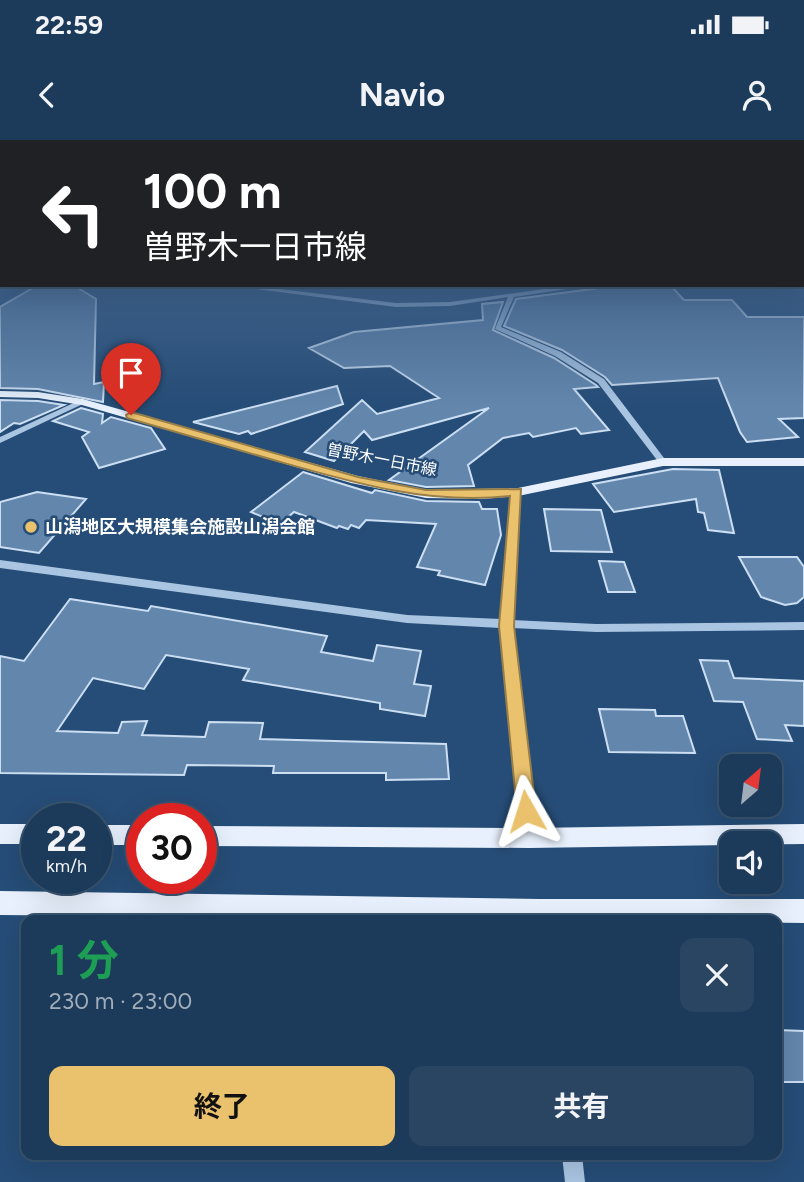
<!DOCTYPE html>
<html lang="ja">
<head>
<meta charset="utf-8">
<style>
  :root { --surface:#1c3a59; --page:#294562; --text:#f1f3f6; --muted:#a0adba; --line:#3a546f; --accent:#eac26e }
  body { margin:0; font-family:Figtree,"Noto Sans JP",sans-serif; background:var(--page); color:var(--text); height:100vh; display:flex; flex-direction:column; font-size:26px; white-space:nowrap }
  * { box-sizing:border-box; margin:0 }
  p { font-size:23px; color:var(--muted) }
  .icon { flex:none; width:38px; height:38px; fill:none; stroke:currentColor; stroke-width:2; stroke-linecap:round; stroke-linejoin:round }
  .map { position:relative; flex:1; overflow:hidden }
  .panel { position:absolute; left:21px; top:775px; width:761px; height:245px; display:flex; flex-direction:column; background:var(--surface); border-radius:14px; box-shadow:0 7px 28px #0002,0 0 0 2px var(--line) }
  .panel>* { flex:none }
  .top-card { position:absolute; left:0px; top:0px; width:805px; height:147px; box-shadow:0 7px 28px #0002,0 0 0 2px var(--line); background:#202124; color:#fff; overflow:hidden }
  .needle { width:46px; rotate:28deg }
  .buttons { position:absolute; left:719px; top:614px; display:grid; gap:14px }
  .buttons a { display:grid; place-items:center; width:63px; height:63px; border-radius:14px; background:var(--surface); box-shadow:0 7px 28px #0002,0 0 0 2px var(--line); font-size:35px }
  .speed { position:absolute; left:21px; top:663px; display:flex; gap:14px; font-size:35px; font-weight:700; text-align:center }
  .speed>* { display:grid; place-content:center; width:91px; height:91px; border-radius:50%; background:var(--surface); box-shadow:0 7px 28px #0002,0 0 0 2px var(--line); line-height:1 }
  .speed small { font-size:18px; font-weight:400 }
  .speed .limit { border:10px solid #d22; background:#fff; color:#111 }
  .pin { position:absolute; display:grid; place-items:center; width:60px; height:60px; color:#fff; margin:-72px -30px; border-radius:50% 50% 50% 0; rotate:-45deg; box-shadow:0 0 7px #0007 }
  .pin .icon { rotate:45deg }
  .me { position:absolute; width:77px; margin:-38px; rotate:354deg; stroke-linejoin:round; filter:drop-shadow(0 0 5px #0008) }
  .turn { display:flex; align-items:center; gap:24px; height:147px; padding:0 28px; font-size:32px }
  .turn .icon { width:91px; height:91px; stroke-width:2.5 }
  .turn b { display:block; font-size:49px; line-height:60px }
  .round { display:grid; place-items:center; flex:none; width:74px; height:74px; border-radius:14px; background:var(--page) }
  .summary { display:flex; align-items:center; justify-content:space-between; height:119px; padding:0 28px }
  h1 { font-size:42px; font-weight:700; line-height:52px; color:#1e9e55 }
  .action { display:flex; gap:14px; margin-top:auto; padding:14px 28px }
  .action a { flex:1; height:80px; border-radius:14px; background:var(--accent); color:#111; font-size:28px; font-weight:700; line-height:80px; text-align:center }
  .action a+a { background:var(--page); color:var(--text) }
  .status { display:flex; justify-content:space-between; align-items:center; height:49px; padding:0 35px; background:var(--surface); direction:ltr }
  .status svg { height:19px; fill:currentColor }
  header { display:flex; justify-content:space-between; align-items:center; height:91px; padding:0 28px; background:var(--surface); font-size:32px; font-weight:700 }
  .map>svg:first-child { display:block }
  .building { fill:#6386ac; stroke:#cbdef2; stroke-width:2 }
  .lines { fill:none; stroke-linecap:round; stroke-linejoin:round }
  .minor { fill:#a9c5e2; fill-rule:evenodd }
  .major { fill:#e7f0fc; fill-rule:evenodd }
  .route { fill:#eac26e; stroke:#987e48; stroke-width:2 }
  .poi-dot { fill:#eac26e; stroke:#264d77; stroke-width:2.5 }
  .labels { text-anchor:middle; stroke-width:5; stroke-linejoin:round; paint-order:stroke }
  .far-street-label { font-size:16px; fill:#fff; stroke:#264d77 }
  .poi-label { font-size:18px; font-weight:bold; fill:#fff; stroke:#264d77; text-anchor:start }
</style>
</head>
<body>
<div class="status"><b>22:59</b><svg viewBox="0 0 49 12"><path d="M0 12V9h3v3zM5 12V6h3v6zM10 12V3h3v9zM15 12V0h3v12zM26 1h20v11H26zM47 4h2v5h-2z"/></svg></div>
<header><svg class="icon" aria-label="back" viewBox="0 0 24 24"><path d="M15 5l-7 7 7 7"/></svg>Navio<svg class="icon" aria-label="person" viewBox="0 0 24 24"><circle cx="12" cy="8" r="4"/><path d="M4 21q1-7 8-7t8 7"/></svg></header>
<div class="map">
<svg width="804" height="1042" viewBox="0 0 804 1042">
  <rect width="100%" height="100%" fill="#264d77"/>
  <path class="building" d="M 38,145 L 73,145 L 96,159 L 94,244 L 104,242 L 103,262 L 38,249 L 0,248 L 0,167 Z
    M 623,145 L 670,145 L 684,160 L 732,160 L 747,177 L 804,177 L 804,278 L 779,279 L 798,297 L 747,302 L 740,292 L 718,238 L 612,245 L 605,237 L 562,210 L 504,186 L 516,159 Z
    M 503,162 L 493,190 L 554,218 L 596,245 L 598,247 L 574,249 L 609,290 L 581,294 L 576,288 L 533,297 L 529,293 L 503,298 L 468,325 L 474,346 L 426,347 L 389,340 L 489,268 L 372,300 L 364,291 L 334,321 L 305,312 L 362,260 L 377,274 L 439,258 L 390,226 L 344,228 L 309,208 L 354,192 L 483,180 L 482,164 Z
    M 337,246 L 343,264 L 251,294 L 248,291 L 239,294 L 193,282 Z
    M 0,260 L 38,261 L 64,265 L 20,284 L 14,283 L 0,292 Z
    M 81,268 L 103,274 L 102,283 L 111,277 L 151,288 L 165,309 L 99,328 L 82,297 L 89,292 L 53,281 Z
    M 673,329 L 719,330 L 734,393 L 708,390 L 704,373 L 698,372 L 696,359 L 614,372 L 593,344 Z
    M 303,332 L 372,353 L 375,350 L 426,361 L 479,362 L 482,369 L 497,369 L 501,395 L 485,445 L 438,435 L 440,431 L 417,427 L 436,384 L 366,380 L 359,388 L 351,385 L 348,389 L 339,386 L 337,388 L 294,372 L 280,384 L 251,372 Z
    M 37,352 L 86,359 L 39,413 L 0,407 L 0,362 Z
    M 544,369 L 601,370 L 612,412 L 551,411 Z
    M 739,417 L 797,417 L 804,427 L 804,457 L 797,463 L 785,465 L 761,457 Z
    M 599,421 L 624,422 L 635,452 L 608,452 Z
    M 70,459 L 148,471 L 151,466 L 327,496 L 321,512 L 373,521 L 377,505 L 421,511 L 414,544 L 431,546 L 425,576 L 380,569 L 380,563 L 243,540 L 249,529 L 166,515 L 144,549 L 93,538 L 57,591 L 118,593 L 122,582 L 147,581 L 142,595 L 205,597 L 209,582 L 263,583 L 260,599 L 446,604 L 449,639 L 386,640 L 386,633 L 273,633 L 274,626 L 187,625 L 184,635 L 0,633 L 0,516 L 24,521 Z
    M 700,520 L 728,521 L 734,538 L 804,541 L 804,586 L 785,585 L 792,601 L 757,599 L 743,562 L 714,561 Z
    M 599,569 L 655,570 L 656,576 L 683,576 L 695,613 L 609,612 Z
    M 777,890 L 804,891 L 804,942 L 777,942 Z"/>
  <g class="lines">
    <path class="minor" d="M 803,131 L 804,131 L 804,135 L 803,135 Z
      M 224,145 L 245,145 L 396,163 L 450,162 L 574,145 L 593,145 L 514,157 L 501,187 L 561,212 L 604,239 L 667,322 L 660,324 L 598,243 L 555,216 L 495,189 L 508,157 L 450,166 L 396,167 Z
      M 80,260 L 87,262 L 0,303 L 0,297 Z
      M 516,348 L 521,351 L 512,480 L 596,484 L 804,482 L 804,490 L 596,492 L 512,488 L 537,698 L 534,703 L 529,705 L 524,703 L 521,698 L 500,488 L 407,483 L 0,428 L 0,420 L 407,475 L 501,479 L 511,351 Z
      M 562,1015 L 582,1015 L 585,1042 L 565,1042 Z"/>
    <path class="major" d="M 0,251 L 38,252 L 83,259 L 358,336 L 426,350 L 518,348 L 663,318 L 804,318 L 804,326 L 663,326 L 518,356 L 482,359 L 426,358 L 351,343 L 82,265 L 38,258 L 0,257 Z
      M 0,684 L 37,684 L 37,704 L 0,704 Z
      M 804,684 L 804,704 L 529,708 L 201,706 L 201,686 L 529,688 Z
      M 96,685 L 142,685 L 142,705 L 96,705 Z
      M 0,751 L 540,759 L 804,759 L 804,783 L 0,775 Z"/>
  </g>
  <linearGradient id="sky" x2="0" y2="1"><stop stop-color="#152a41"/><stop offset="0.45" stop-color="#41628a"/><stop offset="1" stop-color="#41628a" stop-opacity="0"/></linearGradient>
  <rect width="804" height="266" fill="url(#sky)"/>
  <path class="route" d="M 131,272 L 358,337 L 426,350 L 521,349 L 514,486 L 536,671 L 533,678 L 526,680 L 519,678 L 517,671 L 499,486 L 510,356 C 429,365 354,343 277,321 C 227,307 177,292 127,278 L 126,275 Z"/>
  <circle class="poi-dot" cx="31" cy="387" r="7"/>
  <g class="labels">
    <g class="far-street-label">
      <text transform="translate(382 319) rotate(11)" y="6">曽野木一日市線</text>
    </g>
    <g class="poi-label">
      <text x="45" y="393">山潟地区大規模集会施設山潟会館</text>
    </g>
  </g>
</svg>
<div class="buttons">
<a><svg class="needle" viewBox="-14 -14 28 28"><path d="M0-13l5 13h-10z" fill="#e53935"/><path d="M0 13l5-13h-10z" fill="#a0adba"/></svg></a>
<a><svg class="icon" aria-label="sound" viewBox="0 0 24 24"><path d="M4 9h4l5-4v14l-5-4H4zM17 9q2 3 0 6"/></svg></a>
</div>
<div class="speed"><div>22<small>km/h</small></div><div class="limit">30</div></div>
<div class="pin" style="left:131px;top:275px;background:#d93025"><svg class="icon" aria-label="arrive" viewBox="0 0 24 24"><path d="M6 21V4h12l-3 4 3 4H6"/></svg></div>
<svg class="me" style="left:526px;top:671px" viewBox="-20 -20 40 40"><path d="M0-17L14 15 0 8-14 15z" fill="#eac26e" stroke="#fff" stroke-width="4"/></svg>
<div class="top-card">
<div class="turn"><svg class="icon" aria-label="left" viewBox="0 0 24 24"><path d="M17 20v-9H6M10 6l-5 5 5 5"/></svg><div><b>100 m</b>曽野木一日市線</div></div>
</div>
<section class="panel">
<div class="summary"><div><h1>1 分</h1><p>230 m · 23:00</p></div><a class="round"><svg class="icon" aria-label="close" viewBox="0 0 24 24"><path d="M6 6l12 12M18 6L6 18"/></svg></a></div>
<div class="action"><a>終了</a><a>共有</a></div>
</section>
</div>
</body>
</html>
